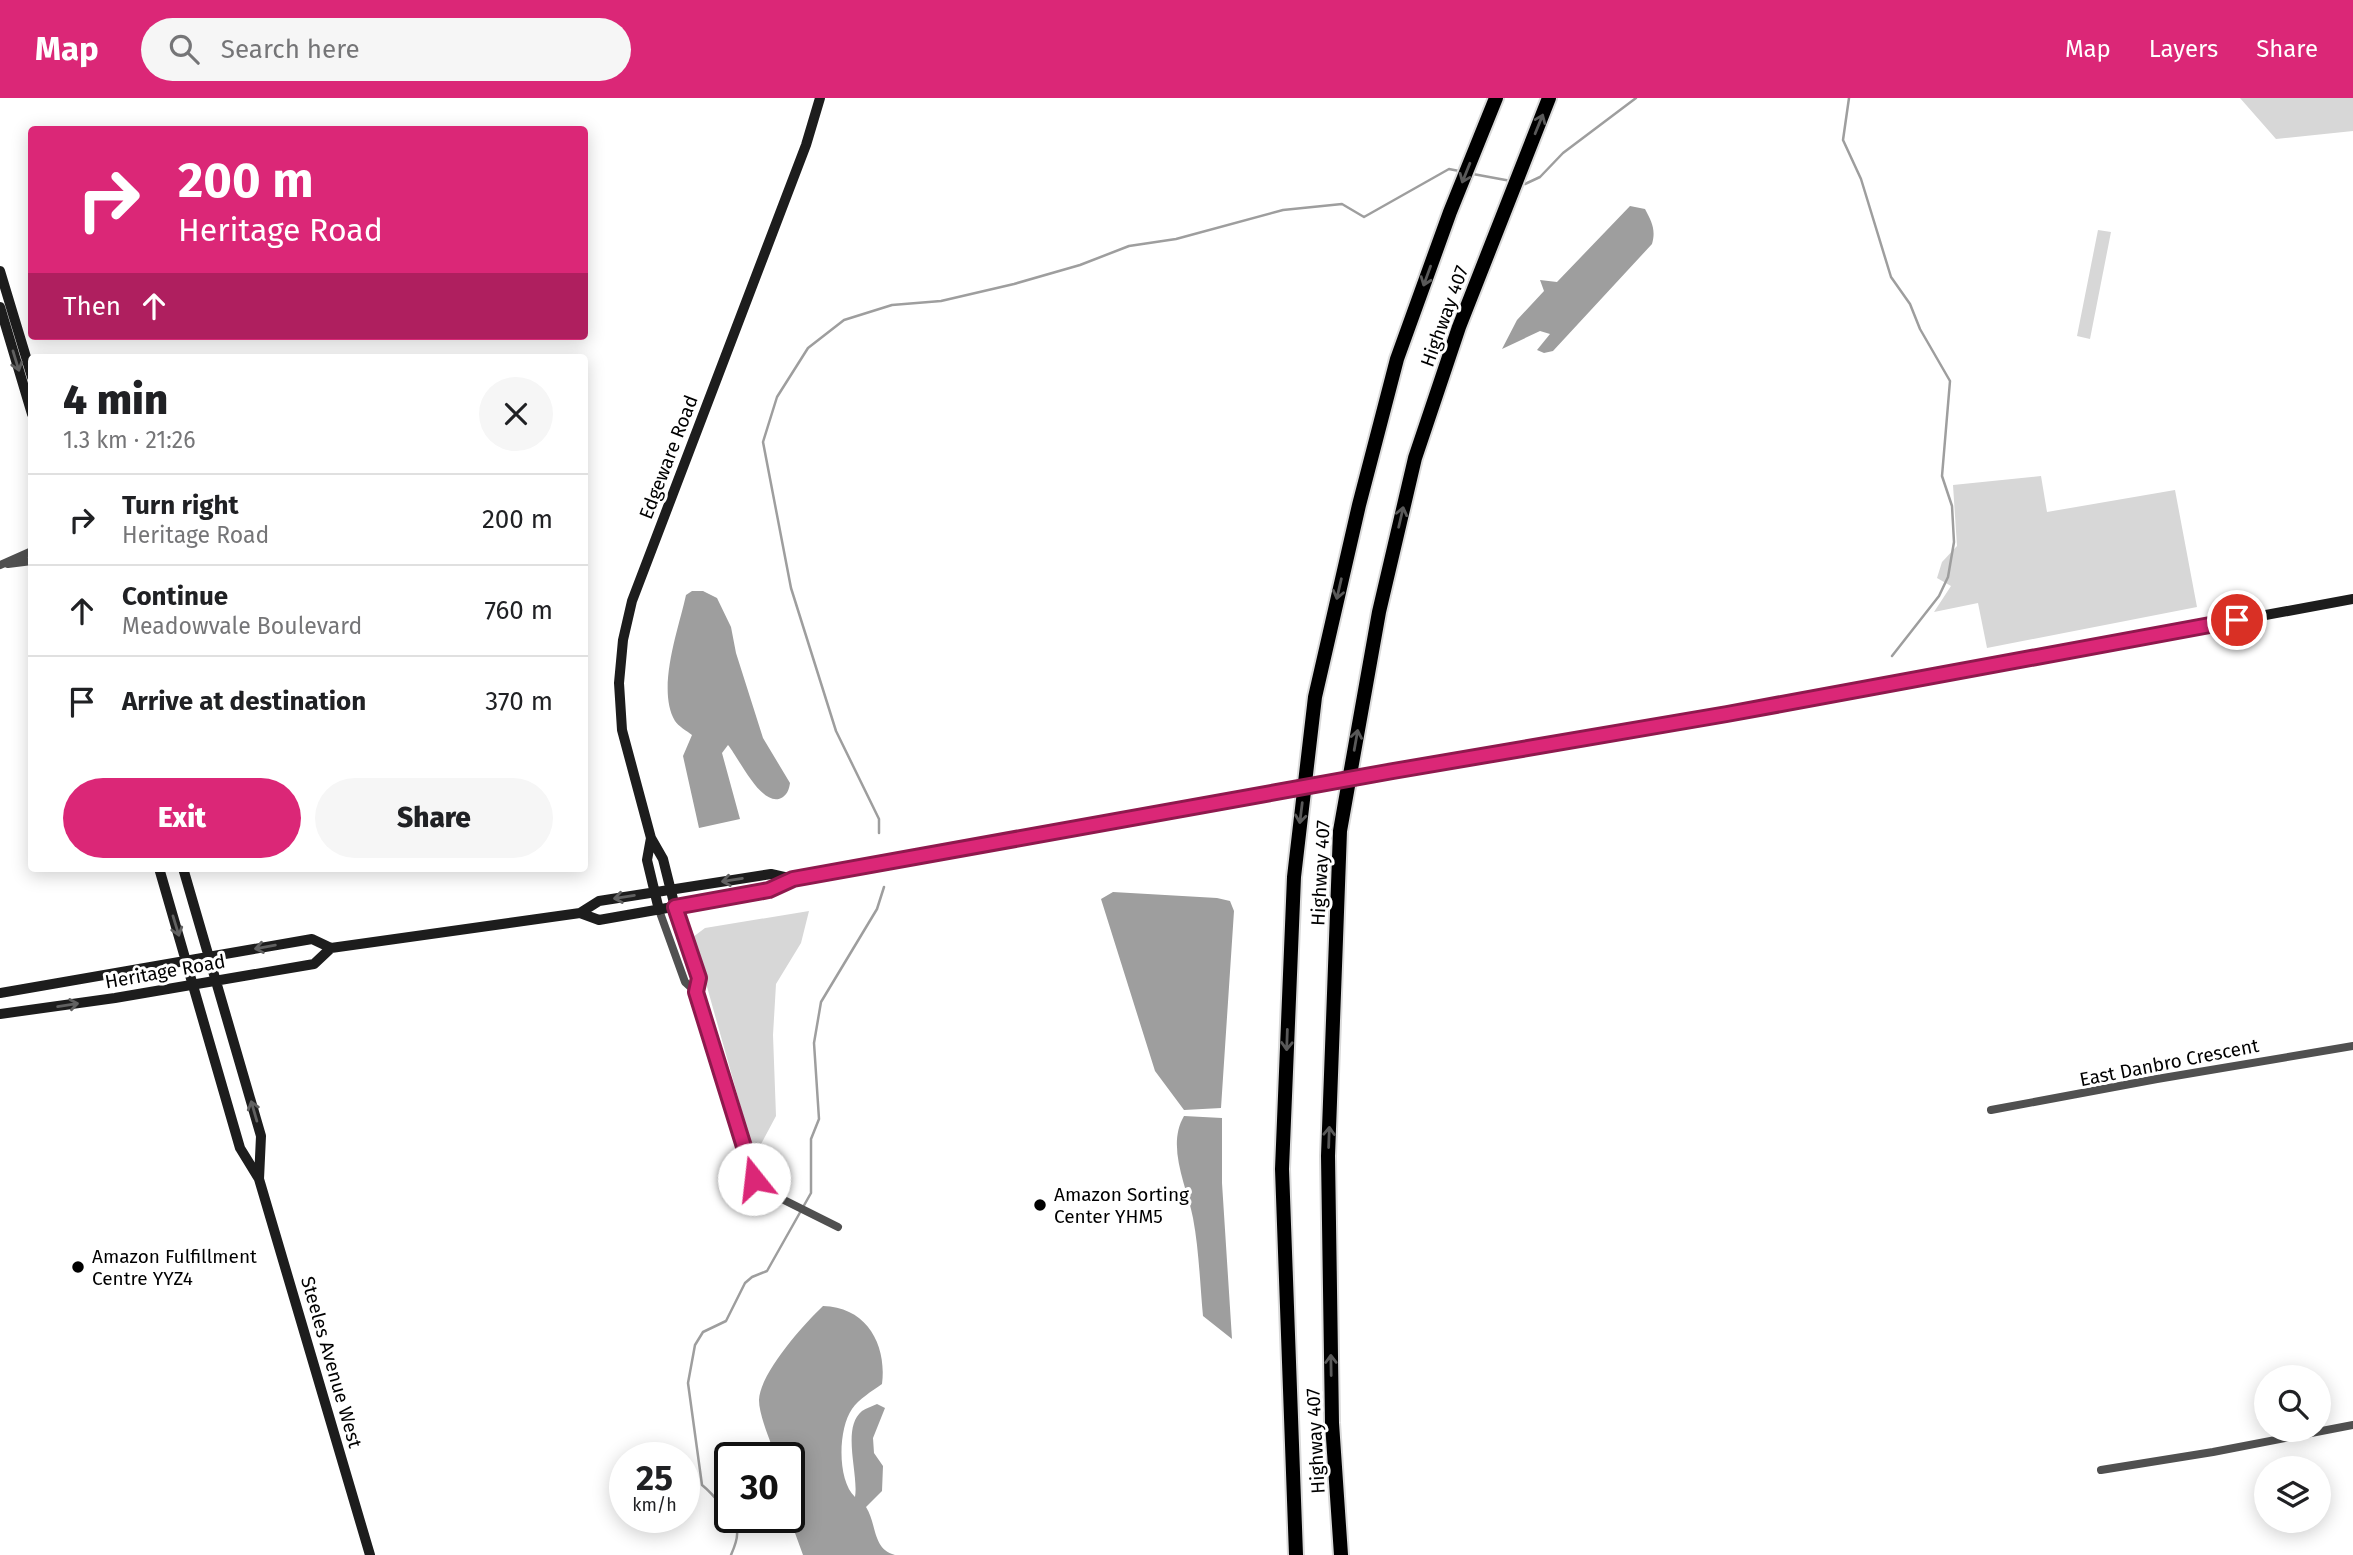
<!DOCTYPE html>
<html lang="en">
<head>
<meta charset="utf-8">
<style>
  :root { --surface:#fff; --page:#f6f6f6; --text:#202124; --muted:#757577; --line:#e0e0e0; --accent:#db2777 }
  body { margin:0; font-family:"Fira Sans",sans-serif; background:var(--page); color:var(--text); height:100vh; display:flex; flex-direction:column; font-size:26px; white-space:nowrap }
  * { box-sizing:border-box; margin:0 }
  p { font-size:23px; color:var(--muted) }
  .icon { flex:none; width:38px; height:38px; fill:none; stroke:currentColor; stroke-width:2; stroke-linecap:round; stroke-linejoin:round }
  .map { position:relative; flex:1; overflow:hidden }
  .drawer { position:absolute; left:28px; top:256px; width:560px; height:518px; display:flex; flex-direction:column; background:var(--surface); border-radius:7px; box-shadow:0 4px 18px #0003 }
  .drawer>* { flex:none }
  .hud { position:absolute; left:28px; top:28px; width:560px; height:214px; border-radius:7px; box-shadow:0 4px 18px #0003; background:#db2777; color:#fff; overflow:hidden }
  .tools { position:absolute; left:2254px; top:1267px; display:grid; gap:14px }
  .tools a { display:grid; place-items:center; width:77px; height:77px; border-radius:50%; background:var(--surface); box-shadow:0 4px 18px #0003; font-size:35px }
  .speed { position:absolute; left:609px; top:1344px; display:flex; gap:14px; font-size:35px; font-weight:700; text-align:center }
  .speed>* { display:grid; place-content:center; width:91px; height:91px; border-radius:50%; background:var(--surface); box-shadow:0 4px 18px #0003; line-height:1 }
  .speed small { font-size:18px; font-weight:400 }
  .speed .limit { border:4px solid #111; border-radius:10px; background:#fff; color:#111 }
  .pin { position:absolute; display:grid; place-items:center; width:60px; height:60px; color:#fff; margin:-30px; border:4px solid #fff; border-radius:50%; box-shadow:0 2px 7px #0007 }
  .me { position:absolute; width:77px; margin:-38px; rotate:344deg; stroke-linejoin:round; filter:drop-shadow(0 0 5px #0008) }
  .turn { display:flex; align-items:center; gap:24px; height:147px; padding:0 35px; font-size:32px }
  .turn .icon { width:91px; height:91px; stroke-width:2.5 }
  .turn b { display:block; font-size:49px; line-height:60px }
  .then { display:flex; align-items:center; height:66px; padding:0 35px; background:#0003; gap:14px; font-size:26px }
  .round { display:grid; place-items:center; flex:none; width:74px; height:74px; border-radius:37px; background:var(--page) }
  .head { display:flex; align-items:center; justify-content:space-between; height:119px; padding:0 35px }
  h1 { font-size:42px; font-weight:800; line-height:52px }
  .primary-button { display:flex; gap:14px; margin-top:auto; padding:14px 35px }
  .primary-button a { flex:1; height:80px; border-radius:42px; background:var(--accent); color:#fff; font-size:28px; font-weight:800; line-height:80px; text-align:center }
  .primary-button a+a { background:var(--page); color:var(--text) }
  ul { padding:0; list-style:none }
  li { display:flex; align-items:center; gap:21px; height:91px; padding:0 35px; border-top:2px solid var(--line) }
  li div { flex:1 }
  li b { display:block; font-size:26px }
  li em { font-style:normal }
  header { display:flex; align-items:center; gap:42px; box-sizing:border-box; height:98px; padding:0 35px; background:var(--accent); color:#fff }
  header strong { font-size:33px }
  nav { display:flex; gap:38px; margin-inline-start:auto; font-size:24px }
  .search { width:490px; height:63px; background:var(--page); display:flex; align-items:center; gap:18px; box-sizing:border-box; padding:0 24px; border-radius:38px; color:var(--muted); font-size:26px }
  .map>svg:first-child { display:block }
  .green { fill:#d7d7d7 }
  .water { fill:#9e9e9e }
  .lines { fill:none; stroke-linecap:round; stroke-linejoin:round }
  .stream { stroke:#9e9e9e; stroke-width:2.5 }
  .highway-casing { stroke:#dbdbdb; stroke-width:18 }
  .street { stroke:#505050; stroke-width:8 }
  .secondary { stroke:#1d1d1d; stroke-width:10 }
  .highway { stroke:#000; stroke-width:14 }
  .secondary-bridge { stroke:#1d1d1d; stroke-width:10 }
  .oneway { stroke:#595959 }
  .oneway2 { stroke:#616161 }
  .route-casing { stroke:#8e194d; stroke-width:18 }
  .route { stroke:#db2777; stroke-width:12 }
  .poi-dot { fill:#000; stroke:#fff; stroke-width:2.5 }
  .labels { text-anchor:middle; stroke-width:6; stroke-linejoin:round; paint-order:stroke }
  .street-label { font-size:19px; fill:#000; stroke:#fff }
  .poi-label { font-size:19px; fill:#000; stroke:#fff; text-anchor:start }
</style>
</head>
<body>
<header>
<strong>Map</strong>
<div class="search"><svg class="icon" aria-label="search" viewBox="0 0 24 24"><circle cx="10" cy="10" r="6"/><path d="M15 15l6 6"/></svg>Search here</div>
<nav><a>Map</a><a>Layers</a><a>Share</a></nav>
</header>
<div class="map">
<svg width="2353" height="1457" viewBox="0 0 2353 1457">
  <rect width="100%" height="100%" fill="#fff"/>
  <path class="green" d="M 2240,0 L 2353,0 L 2353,33 L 2276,41 Z
    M 2098,132 L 2111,134 L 2090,241 L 2077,238 Z
    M 2041,378 L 2047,414 L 2175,392 L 2197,509 L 1987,550 L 1978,505 L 1934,514 L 1951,488 L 1937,480 L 1942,464 L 1957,448 L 1953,387 Z
    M 809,813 L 801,845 L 776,886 L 773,937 L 776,1018 L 761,1046 L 752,1049 L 693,839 L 705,830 Z"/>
  <path class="water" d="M 1630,108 L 1645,111 C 1652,124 1656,132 1652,146 L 1553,253 L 1544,255 L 1537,252 L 1550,236 L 1540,233 L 1502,251 L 1517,222 L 1544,193 L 1540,182 L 1557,184 Z
    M 692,493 L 703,493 L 717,500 L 731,529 L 736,555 L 763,640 L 790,685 C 789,691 788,695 783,699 C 763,713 739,660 728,647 L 722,655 L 740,721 L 699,730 L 683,658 L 692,637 C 687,633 678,628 675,623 C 656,591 679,530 686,497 Z
    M 1113,794 L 1217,800 L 1230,803 L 1234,813 L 1221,1010 L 1184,1012 L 1155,973 L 1101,801 Z
    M 1184,1018 L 1222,1020 L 1222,1085 L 1232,1241 L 1203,1218 C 1200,1186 1199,1152 1193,1120 C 1187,1088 1166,1049 1184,1018 Z
    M 823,1208 C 867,1209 887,1247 882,1286 C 872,1293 859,1301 852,1311 C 838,1331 837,1382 855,1399 C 859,1376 841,1330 862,1313 C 866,1310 873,1308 877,1306 L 885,1310 L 873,1340 L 874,1355 L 883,1368 L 882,1393 L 866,1409 C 877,1426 872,1451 895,1457 L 803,1457 L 795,1435 L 797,1422 L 789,1402 L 789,1360 L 776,1360 C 771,1344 759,1318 759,1302 C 760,1275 804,1226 823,1208 Z"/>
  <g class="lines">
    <path class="stream" d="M 1849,0 L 1843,42 L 1861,81 L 1891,179 L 1910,206 L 1920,231 L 1950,283 L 1942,378 L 1952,408 L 1954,444 L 1948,479 L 1939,498 L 1892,558
      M 1473,76 L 1511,83
      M 1521,85 L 1525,86 L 1540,79 L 1563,55 L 1636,0
      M 879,735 L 879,721 L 836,633 L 791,490 L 763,344 L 777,299 L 808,250 L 844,222 L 892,207 L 941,203 L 1014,186 L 1080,167 L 1129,148 L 1176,141 L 1283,112 L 1342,106 L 1364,119 L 1449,71 L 1459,73
      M 731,1457 C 734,1450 738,1441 737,1434 C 734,1420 712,1395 702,1387 L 688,1285 L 695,1247 L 703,1234 L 726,1223 L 745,1185 L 752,1179 L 767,1173 L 811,1095 L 811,1041 L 819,1021 L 814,945 L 821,904 L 877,811 L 884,789"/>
    <defs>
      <path id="highway" d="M 1296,1457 L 1282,1071 L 1294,779 L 1315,599 L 1359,407 L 1397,261 L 1450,114 L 1496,0
        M 1341,1457 L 1332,1325 L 1328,1058 L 1340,733 L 1379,514 L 1415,360 L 1459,229 L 1549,0"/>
    </defs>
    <use href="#highway" class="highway-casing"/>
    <path class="street" d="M 8,466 L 32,463
      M 0,467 L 32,453
      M 675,809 L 699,880 L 696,894 L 754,1081 L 762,1091 L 838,1129
      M 659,812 L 685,884 L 696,894
      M 1991,1012 L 2157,981 L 2353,948
      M 2101,1372 L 2213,1354 L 2353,1327"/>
    <path class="secondary" d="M 0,173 L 32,279
      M 0,209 L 32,316
      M 1393,673 L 1727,616 L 2353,501
      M 651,740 L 647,762 L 659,812
      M 159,770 L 240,1050 L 259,1081 L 370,1457
      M 183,770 L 261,1038 L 259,1081
      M 675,809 L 663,761 L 651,740 L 622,632 L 619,585 L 623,542 L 632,503 L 806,47 L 820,0
      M 580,815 L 599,822 L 769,792 L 793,781 L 1264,697
      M 0,895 L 312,841 L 331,850 L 580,815 L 599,803 L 771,776 L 793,781
      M 0,916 L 115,900 L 314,866 L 331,850"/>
    <use href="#highway" class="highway"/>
    <path class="secondary-bridge" d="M 1264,697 L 1393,673"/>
  </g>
  <defs><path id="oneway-shaft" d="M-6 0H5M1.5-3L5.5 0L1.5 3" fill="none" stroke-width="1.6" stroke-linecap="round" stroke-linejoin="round" transform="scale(1.75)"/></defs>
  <g class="oneway">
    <use href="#oneway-shaft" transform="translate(1539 26) rotate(-68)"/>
    <use href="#oneway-shaft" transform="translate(1466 75) rotate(112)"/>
    <use href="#oneway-shaft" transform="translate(1427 178) rotate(110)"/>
    <use href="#oneway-shaft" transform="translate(1401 419) rotate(-77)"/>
    <use href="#oneway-shaft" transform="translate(1339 491) rotate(103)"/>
    <use href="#oneway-shaft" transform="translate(1356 642) rotate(-80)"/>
    <use href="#oneway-shaft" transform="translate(1301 715) rotate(97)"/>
    <use href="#oneway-shaft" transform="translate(1287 942) rotate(92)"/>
    <use href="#oneway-shaft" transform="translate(1329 1039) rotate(-88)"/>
    <use href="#oneway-shaft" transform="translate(1331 1267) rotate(-91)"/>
  </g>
  <g class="oneway2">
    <use href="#oneway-shaft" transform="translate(16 263) rotate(73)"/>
    <use href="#oneway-shaft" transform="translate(732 782) rotate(171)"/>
    <use href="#oneway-shaft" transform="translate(624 799) rotate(171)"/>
    <use href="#oneway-shaft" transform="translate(176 828) rotate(73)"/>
    <use href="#oneway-shaft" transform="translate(265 849) rotate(170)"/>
    <use href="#oneway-shaft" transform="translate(68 907) rotate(-9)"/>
    <use href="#oneway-shaft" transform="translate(254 1013) rotate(-106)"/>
  </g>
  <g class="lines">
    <defs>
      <path id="route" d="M 754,1081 L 696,894 L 699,880 L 675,809 L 769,792 L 793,781 L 1393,673 L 1727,616 L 2237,522"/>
    </defs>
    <use href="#route" class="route-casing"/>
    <use href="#route" class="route"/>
  </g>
  <g class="poi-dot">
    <circle cx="1040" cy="1107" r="7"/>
    <circle cx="78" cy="1169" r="7"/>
  </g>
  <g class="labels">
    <g class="street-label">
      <text transform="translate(1444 218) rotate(-70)" y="7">Highway 407</text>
      <text transform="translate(668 359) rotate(-69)" y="7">Edgeware Road</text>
      <text transform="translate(1320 775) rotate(-87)" y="7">Highway 407</text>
      <text transform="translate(165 873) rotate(-10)" y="7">Heritage Road</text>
      <text transform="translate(2169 964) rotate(-11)" y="7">East Danbro Crescent</text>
      <text transform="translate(332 1264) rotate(74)" y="7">Steeles Avenue West</text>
      <text transform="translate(1315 1343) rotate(-93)" y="7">Highway 407</text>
    </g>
    <g class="poi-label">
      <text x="1054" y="1103">Amazon Sorting<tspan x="1054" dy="22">Center YHM5</tspan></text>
      <text x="92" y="1165">Amazon Fulfillment<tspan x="92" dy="22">Centre YYZ4</tspan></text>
    </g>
  </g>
</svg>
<div class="tools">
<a><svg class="icon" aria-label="search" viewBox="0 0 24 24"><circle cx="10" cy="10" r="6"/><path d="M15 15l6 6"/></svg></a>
<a><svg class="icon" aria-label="layers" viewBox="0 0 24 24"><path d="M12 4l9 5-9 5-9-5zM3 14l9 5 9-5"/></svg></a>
</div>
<div class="speed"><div>25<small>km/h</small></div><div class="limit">30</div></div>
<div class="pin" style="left:2237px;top:522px;background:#d93025"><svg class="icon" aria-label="arrive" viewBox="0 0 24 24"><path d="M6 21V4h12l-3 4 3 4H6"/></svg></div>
<svg class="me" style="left:754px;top:1081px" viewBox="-20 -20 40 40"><circle r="19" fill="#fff"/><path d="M0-13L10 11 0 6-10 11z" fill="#db2777"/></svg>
<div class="hud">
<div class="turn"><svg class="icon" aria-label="right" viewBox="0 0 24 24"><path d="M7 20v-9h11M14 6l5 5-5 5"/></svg><div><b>200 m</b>Heritage Road</div></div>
<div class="then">Then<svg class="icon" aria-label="ahead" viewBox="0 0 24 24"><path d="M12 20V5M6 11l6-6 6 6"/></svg></div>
</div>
<section class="drawer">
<div class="head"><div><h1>4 min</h1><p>1.3 km · 21:26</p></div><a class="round"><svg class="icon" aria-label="close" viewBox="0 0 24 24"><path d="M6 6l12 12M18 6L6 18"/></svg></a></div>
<ul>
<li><svg class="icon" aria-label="right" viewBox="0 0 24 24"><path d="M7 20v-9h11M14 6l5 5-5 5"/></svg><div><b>Turn right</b><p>Heritage Road</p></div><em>200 m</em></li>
<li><svg class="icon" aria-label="ahead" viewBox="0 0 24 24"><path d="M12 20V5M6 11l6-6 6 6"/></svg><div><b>Continue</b><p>Meadowvale Boulevard</p></div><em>760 m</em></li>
<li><svg class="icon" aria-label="arrive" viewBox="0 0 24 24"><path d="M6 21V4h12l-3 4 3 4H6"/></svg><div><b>Arrive at destination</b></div><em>370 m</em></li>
</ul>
<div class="primary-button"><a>Exit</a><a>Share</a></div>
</section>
</div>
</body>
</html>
